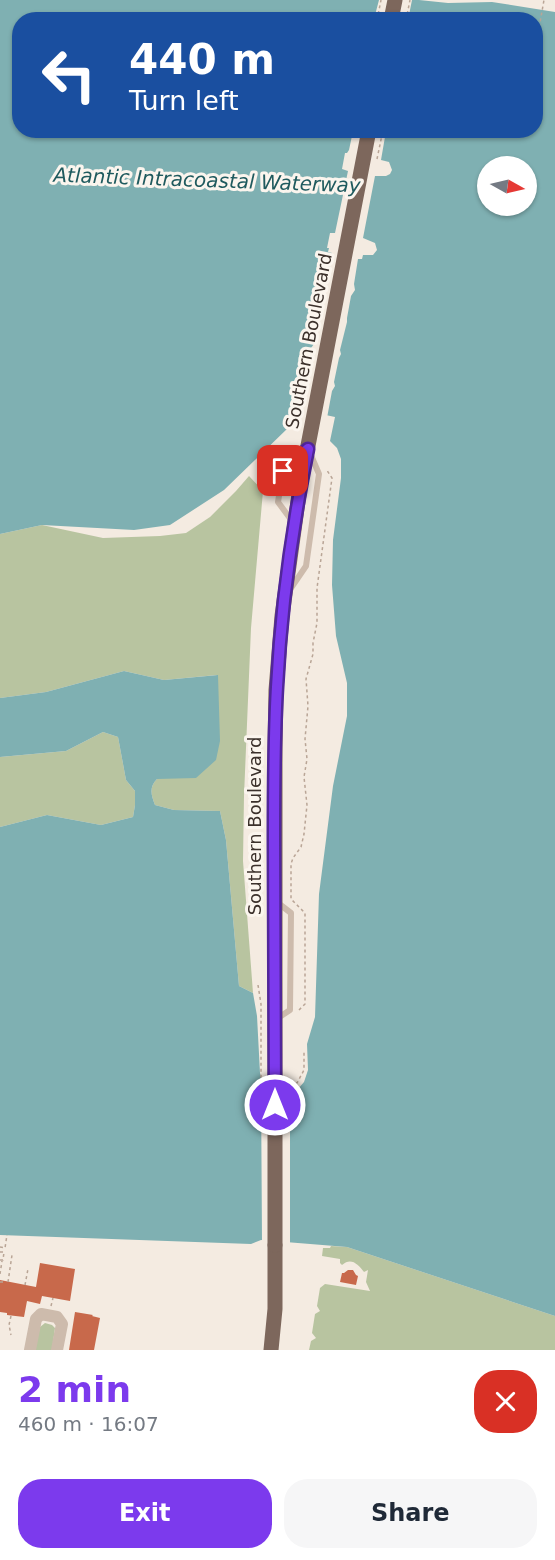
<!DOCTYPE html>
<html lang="en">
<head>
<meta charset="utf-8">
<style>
  :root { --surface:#fff; --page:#f6f6f7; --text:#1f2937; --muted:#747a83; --accent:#7c3aed }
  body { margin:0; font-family:"DejaVu Sans",sans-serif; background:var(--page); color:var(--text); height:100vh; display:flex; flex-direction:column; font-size:22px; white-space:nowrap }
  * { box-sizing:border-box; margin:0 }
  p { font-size:20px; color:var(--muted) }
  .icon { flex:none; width:33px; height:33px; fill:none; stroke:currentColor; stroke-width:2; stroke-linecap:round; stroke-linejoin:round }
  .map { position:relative; height:1350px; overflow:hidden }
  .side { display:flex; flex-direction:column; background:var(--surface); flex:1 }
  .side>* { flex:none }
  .banner { position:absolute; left:12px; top:12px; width:531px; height:126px; border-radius:24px; box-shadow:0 2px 4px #0004; background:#1a4fa0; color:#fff; overflow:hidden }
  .needle { width:39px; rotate:98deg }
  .controls { position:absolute; left:477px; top:156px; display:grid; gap:12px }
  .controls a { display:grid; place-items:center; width:60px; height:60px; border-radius:50%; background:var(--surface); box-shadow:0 2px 4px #0004; font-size:30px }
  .pin { position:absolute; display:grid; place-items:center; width:51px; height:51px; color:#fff; margin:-26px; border-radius:12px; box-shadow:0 3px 9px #0006 }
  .me { position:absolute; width:66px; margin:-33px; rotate:0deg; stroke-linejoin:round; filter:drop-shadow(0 0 4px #0008) }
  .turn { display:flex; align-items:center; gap:21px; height:126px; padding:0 18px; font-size:27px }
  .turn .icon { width:78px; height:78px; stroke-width:2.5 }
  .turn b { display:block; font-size:42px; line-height:51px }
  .round { display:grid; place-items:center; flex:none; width:63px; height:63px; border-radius:24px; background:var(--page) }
  .summary { display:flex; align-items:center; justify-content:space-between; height:102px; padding:0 18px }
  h1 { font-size:36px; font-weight:700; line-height:45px; color:var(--accent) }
  .primary-button { display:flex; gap:12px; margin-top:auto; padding:12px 18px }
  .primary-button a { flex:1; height:69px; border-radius:24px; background:var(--accent); color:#fff; font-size:24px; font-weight:700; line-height:69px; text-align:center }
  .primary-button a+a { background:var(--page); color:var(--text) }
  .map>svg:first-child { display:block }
  .green { fill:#b8c4a0 }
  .water { fill:#7fb0b2; fill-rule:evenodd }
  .pier { fill:#f4ebe1 }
  .building { fill:#c8694b }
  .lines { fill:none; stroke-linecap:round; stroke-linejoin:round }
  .path { stroke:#b9a596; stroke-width:1.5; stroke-dasharray:3 3; stroke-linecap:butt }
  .lane { stroke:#cdbbac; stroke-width:6 }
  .street { stroke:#cdbbac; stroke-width:12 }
  .primary { stroke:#7d675c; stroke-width:15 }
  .primary-bridge { stroke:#7d675c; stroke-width:15 }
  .route-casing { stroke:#51269a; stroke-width:15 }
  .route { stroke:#7c3aed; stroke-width:10 }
  .labels { text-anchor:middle; stroke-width:6; stroke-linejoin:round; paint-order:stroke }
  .street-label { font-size:18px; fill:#3b302b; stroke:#fbf5ee }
  .water-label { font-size:20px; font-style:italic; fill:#1f5a5e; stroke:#fbf5ee }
</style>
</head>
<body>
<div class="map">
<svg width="555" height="1350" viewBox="0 0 555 1350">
  <rect width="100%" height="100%" fill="#f4ebe1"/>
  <path class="green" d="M 249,476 L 263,491 L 251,628 L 244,796 L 243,861 L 253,993 L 239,986 L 226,840 L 220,811 L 174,810 L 155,805 C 151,795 149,787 157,779 L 217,675 L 164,680 L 124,671 L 46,692 L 0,698 L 0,534 L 42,525 L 103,538 L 160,536 L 186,533 L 210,517 L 236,491 Z
    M 103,732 L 118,737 L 126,780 L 135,791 L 135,805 L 133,817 L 101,825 L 47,815 L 0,827 L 0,757 L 66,751 Z
    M 331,1246 L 347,1247 L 555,1316 L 555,1350 L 309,1350 L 311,1341 L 316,1338 L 312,1333 L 315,1314 L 320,1311 L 317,1306 L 320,1288 L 325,1284 L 370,1291 L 366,1282 L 368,1270 L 364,1272 C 358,1264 351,1257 342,1265 L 340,1263 L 340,1259 L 322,1256 L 323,1248 L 330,1248 Z
    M 45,1323 L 52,1325 L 55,1328 L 52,1350 L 35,1350 L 40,1327 Z"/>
  <path class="water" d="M 0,0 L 419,0 L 448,3 L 492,2 L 555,12 L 555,1316 L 347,1247 L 261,1240 L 251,1244 L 0,1235 L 0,827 L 47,815 L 101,825 L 133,817 L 135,805 L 135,791 L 126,780 L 118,737 L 103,732 L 66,751 L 0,757 L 0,698 L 46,692 L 124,671 L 164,680 L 218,675 L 220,741 L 216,760 L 196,778 L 157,779 C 149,787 151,795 155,805 L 174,810 L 220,811 L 226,840 L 239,986 L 253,993 L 257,1016 L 260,1073 L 262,1081 L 269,1089 L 298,1089 L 304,1082 L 308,1070 L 307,1044 L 315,1017 L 319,894 L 333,786 L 347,716 L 347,683 L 336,636 L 332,585 L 333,540 L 341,478 L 341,459 L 337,448 L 330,441 L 335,417 L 293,408 L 289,427 L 224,490 L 170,525 L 134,530 L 42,525 L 0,534 ZM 20,20 L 536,20 L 536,130 L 20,130 ZM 488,166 L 526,166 L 526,206 L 488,206 Z"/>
  <path class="pier" d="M 379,0 L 412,0 L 408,20 L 374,19 Z
    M 353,131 L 386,131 L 381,160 L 389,162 L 392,170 L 390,174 L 386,176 L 375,176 L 363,238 L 375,243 L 377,250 L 373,255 L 363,255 L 362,259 L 358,259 L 354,284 L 355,290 L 351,296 L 347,318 L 347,322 L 340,350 L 341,354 L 339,358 L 334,382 L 335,386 L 332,391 L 327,418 L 300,413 L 306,385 L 305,380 L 307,376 L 312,353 L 311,348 L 314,344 L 318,321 L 317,316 L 320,312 L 324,290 L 322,284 L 327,279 L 332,253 L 328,252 L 329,248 L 327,248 L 330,233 L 335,233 L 348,171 L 342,169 L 345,153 L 347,153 L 349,150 Z
    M 261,1082 L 266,1082 L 270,1086 L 290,1086 L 290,1245 L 262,1243 Z"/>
  <path class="building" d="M 40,1263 L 75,1269 L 70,1301 L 42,1296 L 40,1304 L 27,1301 L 24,1317 L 7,1315 L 7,1313 L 0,1312 L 0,1280 L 36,1287 Z
    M 348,1270 L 353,1270 L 356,1275 L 358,1276 L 356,1285 L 340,1282 L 342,1273 L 344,1273 Z
    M 75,1312 L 93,1315 L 92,1316 L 100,1318 L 94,1350 L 69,1350 Z"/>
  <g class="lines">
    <path class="path" d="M 377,20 L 381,0
      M 406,20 L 410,0
      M 536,45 L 544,0
      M 377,159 L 383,130
      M 326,289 L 324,283 L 327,281
      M 258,985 L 261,1004 L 261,1084
      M 299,1010 L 305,1004 L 305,913 L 291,899 L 291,864 L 293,858 L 301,847 L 304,834 L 307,805 L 304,777 L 307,759 L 305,739 L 308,706 L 306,679 L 313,654 L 313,643 L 317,623 L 317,588 L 332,478 L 326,469
      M 290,1083 L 297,1083 L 304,1070 L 304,1051
      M 0,1247 L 5,1248 L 7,1235
      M 0,1252 L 4,1252 L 3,1260 L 0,1260
      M 0,1274 L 2,1261
      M 0,1282 L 4,1282
      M 8,1282 L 12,1255
      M 25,1285 L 28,1269
      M 51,1306 L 53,1298
      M 11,1316 L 9,1325 L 11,1335"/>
    <path class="lane" d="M 292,521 L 278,502 L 283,471 L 303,453
      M 291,588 L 306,566 L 319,474 L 310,453
      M 278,1018 L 290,1010 L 291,913 L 278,903"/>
    <path class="street" d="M 30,1350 L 36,1319 L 41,1314 L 57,1317 L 62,1324 L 57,1350"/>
    <path class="primary" d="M 391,20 L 395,0
      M 275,1082 L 275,748 L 276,690 L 282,616 L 300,487 L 369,130
      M 271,1350 L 275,1309 L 275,1245"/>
    <path class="primary-bridge" d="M 275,1245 L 275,1082"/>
  </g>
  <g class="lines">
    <defs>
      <path id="route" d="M 275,1105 C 275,1016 274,927 274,837 C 274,787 274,737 277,687 C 281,607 292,528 308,449 L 283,471"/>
    </defs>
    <use href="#route" class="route-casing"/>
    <use href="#route" class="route"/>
  </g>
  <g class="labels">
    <g class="street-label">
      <text transform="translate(309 341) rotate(-79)" y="6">Southern Boulevard</text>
      <text transform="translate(255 826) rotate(-90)" y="6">Southern Boulevard</text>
    </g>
    <g class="water-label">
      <text transform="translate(207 180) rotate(2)" y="7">Atlantic Intracoastal Waterway</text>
    </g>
  </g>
</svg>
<div class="controls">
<a><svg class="needle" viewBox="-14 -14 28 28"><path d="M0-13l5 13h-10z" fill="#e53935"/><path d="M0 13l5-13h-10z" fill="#747a83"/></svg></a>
</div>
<div class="pin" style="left:283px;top:471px;background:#d93025"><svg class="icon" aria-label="arrive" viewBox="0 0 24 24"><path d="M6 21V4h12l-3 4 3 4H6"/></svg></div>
<svg class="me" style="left:275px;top:1105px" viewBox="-20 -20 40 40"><circle r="17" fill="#7c3aed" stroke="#fff" stroke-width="3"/><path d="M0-11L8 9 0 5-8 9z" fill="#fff"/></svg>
<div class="banner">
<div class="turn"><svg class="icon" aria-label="left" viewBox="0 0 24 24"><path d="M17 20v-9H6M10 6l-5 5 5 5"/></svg><div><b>440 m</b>Turn left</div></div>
</div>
</div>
<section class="side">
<div class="summary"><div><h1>2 min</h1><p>460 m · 16:07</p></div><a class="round" style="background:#d93025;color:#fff"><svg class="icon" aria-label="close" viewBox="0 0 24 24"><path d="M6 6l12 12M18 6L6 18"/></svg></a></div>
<div class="primary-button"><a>Exit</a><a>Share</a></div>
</section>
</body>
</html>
